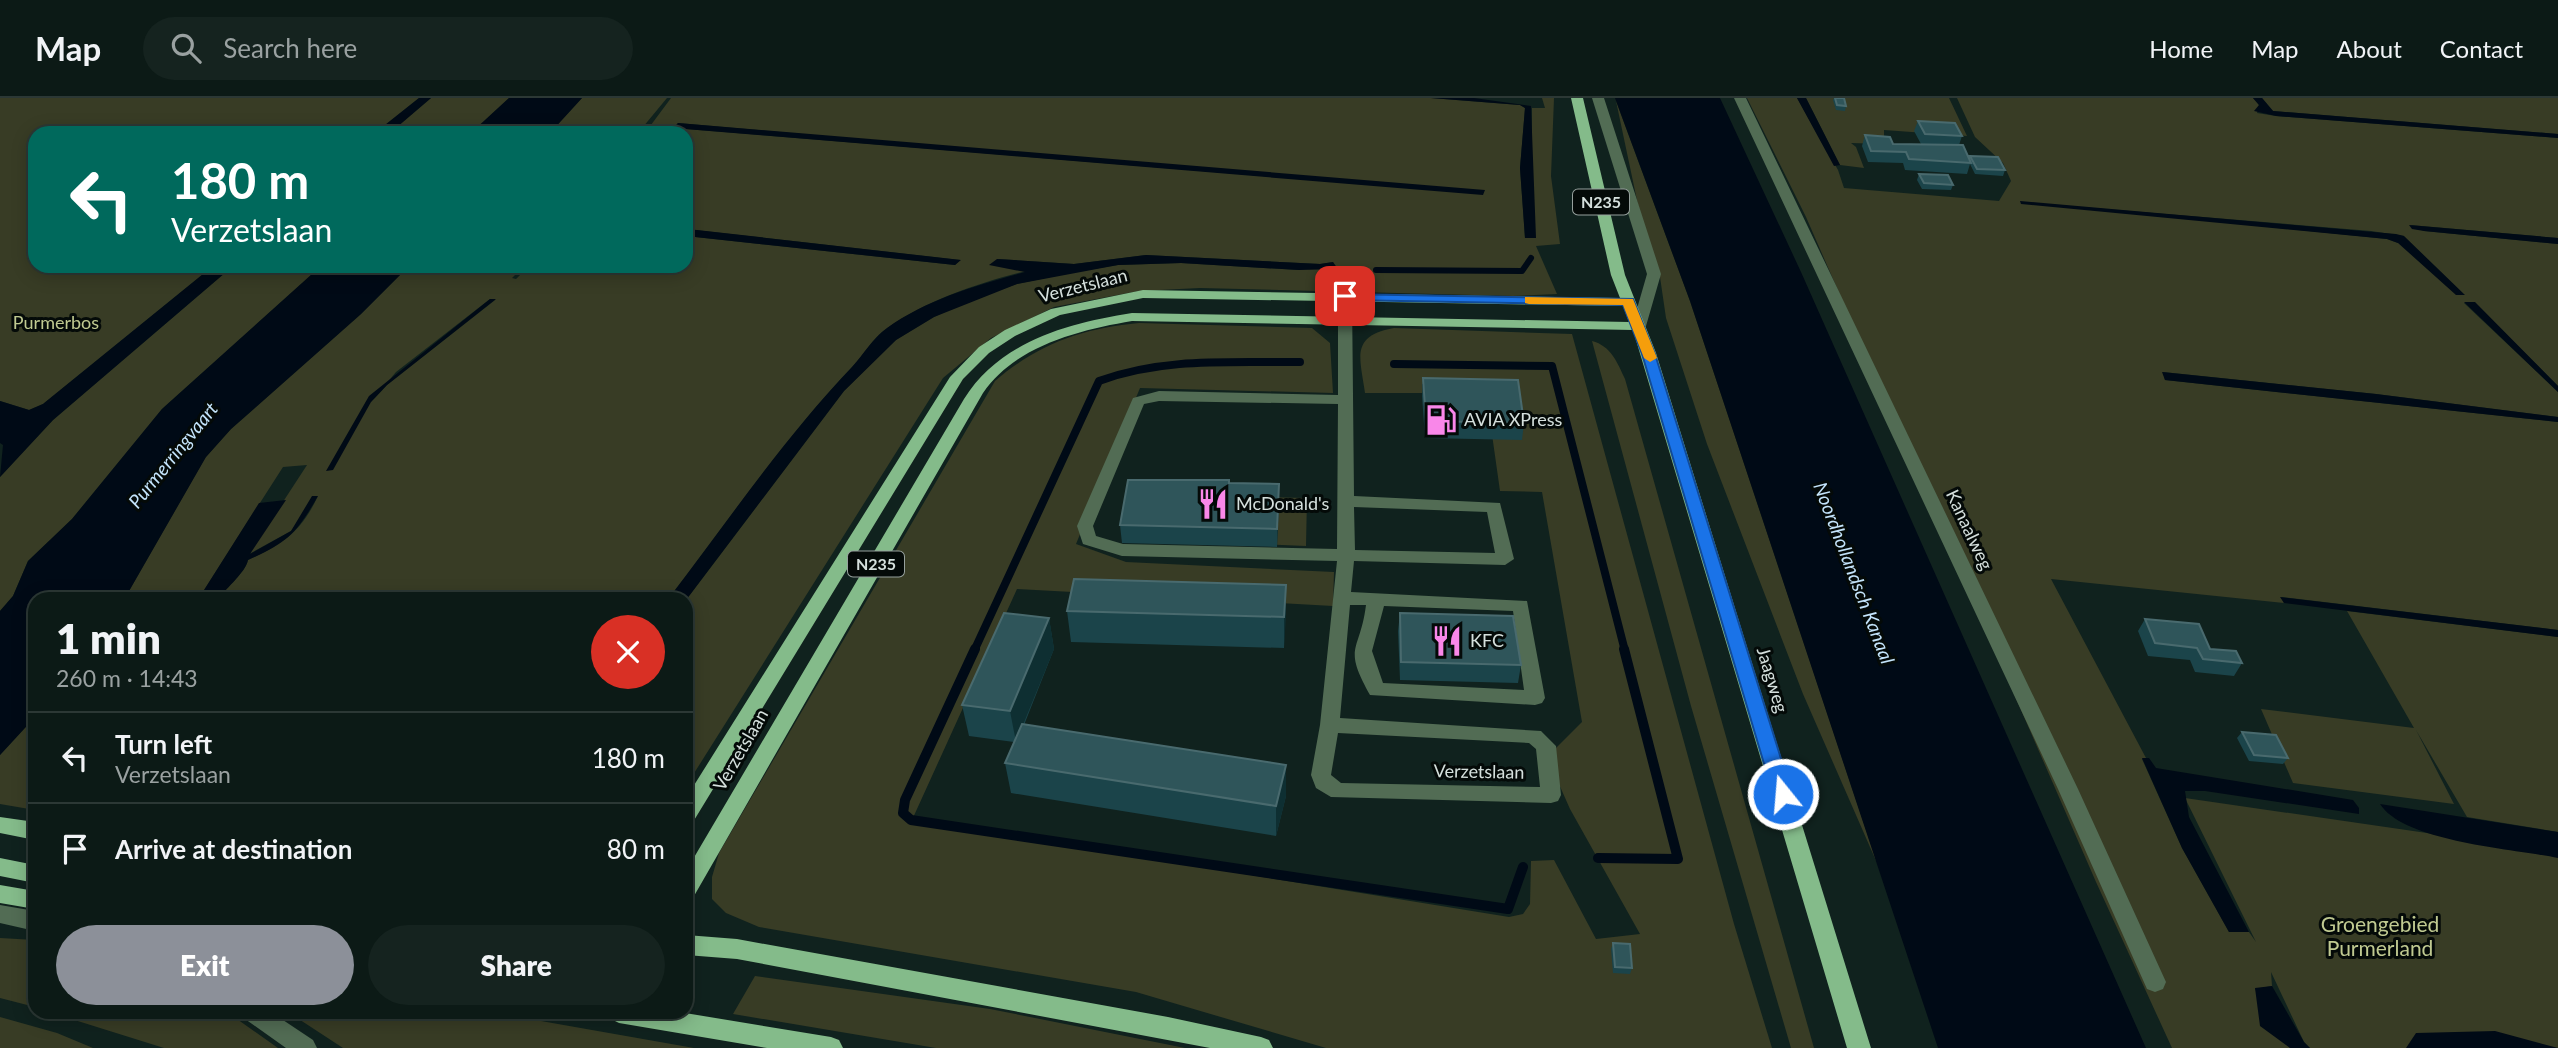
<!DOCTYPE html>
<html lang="en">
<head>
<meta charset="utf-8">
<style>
  :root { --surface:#0c1a16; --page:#15231f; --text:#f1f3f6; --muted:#9aa1a1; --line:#2c3835; --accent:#8c9099 }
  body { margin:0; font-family:Lato,sans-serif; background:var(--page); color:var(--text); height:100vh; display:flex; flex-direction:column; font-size:26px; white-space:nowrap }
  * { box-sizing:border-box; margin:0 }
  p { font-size:23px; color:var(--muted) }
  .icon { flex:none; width:38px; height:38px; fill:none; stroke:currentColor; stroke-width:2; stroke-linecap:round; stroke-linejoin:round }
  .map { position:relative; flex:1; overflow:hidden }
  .panel { position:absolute; left:28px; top:494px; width:665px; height:427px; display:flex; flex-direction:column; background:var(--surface); border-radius:21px; box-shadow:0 4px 18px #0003,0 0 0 2px var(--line) }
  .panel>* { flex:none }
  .hud { position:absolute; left:28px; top:28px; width:665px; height:147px; border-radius:21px; box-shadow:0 4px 18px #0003,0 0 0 2px var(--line); background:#00695c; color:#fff; overflow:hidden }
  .pin { position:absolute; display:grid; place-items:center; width:60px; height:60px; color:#fff; margin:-30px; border-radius:14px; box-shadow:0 4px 10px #0006 }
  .me { position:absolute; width:77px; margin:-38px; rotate:343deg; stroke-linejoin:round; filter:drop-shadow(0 0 5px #0008) }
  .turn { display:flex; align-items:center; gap:24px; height:147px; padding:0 28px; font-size:32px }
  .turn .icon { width:91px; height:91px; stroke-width:2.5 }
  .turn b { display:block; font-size:49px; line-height:60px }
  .round { display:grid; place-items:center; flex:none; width:74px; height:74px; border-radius:37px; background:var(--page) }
  .headline { display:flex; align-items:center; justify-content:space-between; height:119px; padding:0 28px }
  h1 { font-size:42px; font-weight:800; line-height:52px }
  .action { display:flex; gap:14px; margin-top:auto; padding:14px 28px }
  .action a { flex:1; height:80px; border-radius:42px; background:var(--accent); color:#fff; font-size:28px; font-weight:800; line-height:80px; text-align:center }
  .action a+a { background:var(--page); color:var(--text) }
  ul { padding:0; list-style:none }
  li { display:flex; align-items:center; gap:21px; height:91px; padding:0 28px; border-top:2px solid var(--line) }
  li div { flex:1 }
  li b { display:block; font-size:26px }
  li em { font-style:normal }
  header { display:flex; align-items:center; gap:42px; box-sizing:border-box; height:98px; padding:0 35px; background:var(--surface); border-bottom:2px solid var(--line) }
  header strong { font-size:33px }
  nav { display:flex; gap:38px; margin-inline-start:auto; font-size:24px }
  .search { width:490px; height:63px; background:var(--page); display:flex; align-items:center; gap:18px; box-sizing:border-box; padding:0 24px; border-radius:38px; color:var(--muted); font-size:26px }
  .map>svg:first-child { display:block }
  .green { fill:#383c25; fill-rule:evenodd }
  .water { fill:#000a16 }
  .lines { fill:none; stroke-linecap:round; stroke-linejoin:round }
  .stream-far2 { stroke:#000a16; stroke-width:6 }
  .stream-far1 { stroke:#000a16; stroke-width:8 }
  .stream { stroke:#000a16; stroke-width:10 }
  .minor { fill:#526c54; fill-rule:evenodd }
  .major { fill:#84bb8a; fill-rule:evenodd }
  .wall { fill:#1b444a }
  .shaded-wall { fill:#0e2f32 }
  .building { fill:#2f555a; stroke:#496a6e; stroke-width:2 }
  .route { fill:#1a73e8; stroke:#114b97; stroke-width:2 }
  .slow { fill:#f59e0b }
  .labels { text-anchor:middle; stroke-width:6; stroke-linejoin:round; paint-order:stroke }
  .shield { fill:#040a08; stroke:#96a09d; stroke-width:2 }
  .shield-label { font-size:16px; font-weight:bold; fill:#d5e0dd }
  .street-label { font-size:18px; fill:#d5e0dd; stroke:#040a08 }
  .park-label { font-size:18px; fill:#c0ca91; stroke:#040a08 }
  .poi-label { font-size:18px; fill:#d5e0dd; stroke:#040a08; text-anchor:start }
  .water-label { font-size:19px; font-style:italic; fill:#c4e4fb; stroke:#040a08 }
  .near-park-label { font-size:21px; fill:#c0ca91; stroke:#040a08 }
</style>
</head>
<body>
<header>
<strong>Map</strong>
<div class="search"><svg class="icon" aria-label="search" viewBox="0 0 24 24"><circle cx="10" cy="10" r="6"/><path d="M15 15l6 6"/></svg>Search here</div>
<nav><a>Home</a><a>Map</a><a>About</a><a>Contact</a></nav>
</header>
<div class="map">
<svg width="2558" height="950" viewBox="0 0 2558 950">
  <rect width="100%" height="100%" fill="#10221e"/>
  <path class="green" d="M 0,0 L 419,0 L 375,35 L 35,35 L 35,168 L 213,168 L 43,306 L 29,312 L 0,303 Z
    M 431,0 L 509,0 L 471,35 L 390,35 Z
    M 582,0 L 667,0 L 638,35 L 550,35 Z
    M 671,0 L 1431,0 L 1520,7 L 1525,10 L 1520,70 L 1525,140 L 1532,71 L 1532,10 L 1545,10 L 1542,0 L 1554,0 L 1551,78 L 1560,146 L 1536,148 L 1557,196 L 1513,198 L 1200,190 L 1139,193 L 1054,209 L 991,240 L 943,280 L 686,688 L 686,502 L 844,293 L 896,242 L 934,219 L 973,201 L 1017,186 L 1069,175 L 1118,167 L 1181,165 L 1299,172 L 1334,164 L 1320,166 L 1146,157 L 1074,166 L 997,161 L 1026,173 C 979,185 930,201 889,229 C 873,239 866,254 854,267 C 785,339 729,422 669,500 L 219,500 C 227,489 245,475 248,462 C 283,446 301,434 318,398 L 291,433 L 249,456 L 307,367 L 283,369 L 199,500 L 125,500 L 205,360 L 231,331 L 361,216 L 409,168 L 524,168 L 512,180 L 516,181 L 529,168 L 686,168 L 686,138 L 955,167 L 960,162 L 686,131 L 686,35 L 645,35 ZM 678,25 L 1483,96 L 674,30 ZM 490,201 L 495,202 L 387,287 L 371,304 L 396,274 Z
    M 1747,0 L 1797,0 L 1838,72 L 1844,90 L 1999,103 L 2011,83 L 2003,65 L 1975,39 L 1957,0 L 2253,0 L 2259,7 L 2257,15 L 2276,18 L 2558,40 L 2558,140 L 2410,127 L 2424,133 L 2558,146 L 2558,288 L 2475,205 L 2464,205 L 2558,294 L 2558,319 L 2376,296 L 2163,274 L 2165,282 L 2558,324 L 2558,532 L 2281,499 L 2284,505 L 2051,481 L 2146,660 L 2142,661 L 2182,750 L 2229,834 L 2249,834 L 2256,844 L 2185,700 L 2558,754 L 2558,950 L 2310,950 L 2304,944 L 2271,874 L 2272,888 L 2255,891 L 2290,950 L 2172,950 L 2096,784 L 1806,119 ZM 2021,104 L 2371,133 L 2404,138 L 2398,145 L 2387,141 Z
    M 1806,0 L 1949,0 L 1967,38 L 1884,32 L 1884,46 L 1851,45 L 1856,49 L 1864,70 L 1840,67 Z
    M 2262,0 L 2558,0 L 2558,36 L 2273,13 Z
    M 1616,3 L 1690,203 L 1877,765 L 1803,596 L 1707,346 L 1666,220 L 1660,179 L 1638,107 Z
    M 233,168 L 321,168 L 162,311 L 72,421 L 28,463 L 13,498 L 0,513 L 0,379 L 53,322 Z
    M 1139,225 L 1312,230 L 1330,245 L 1333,295 L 1140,290 L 1076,446 L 1126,464 L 1334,474 L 1333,508 L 1017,491 L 912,722 L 1509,819 L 1523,816 L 1530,806 L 1531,763 L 1554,762 L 1596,841 L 1640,836 L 1570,711 L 1547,659 L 1582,624 L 1542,394 L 1500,393 L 1485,287 L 1422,286 L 1423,295 L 1365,295 C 1360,259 1350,238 1394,230 L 1572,236 L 1734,826 L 1772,950 L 1326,950 L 1136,894 L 759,829 L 726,815 L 712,801 L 712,779 L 719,755 L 995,283 C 1038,246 1083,230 1139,225 Z
    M 1592,243 C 1611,248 1617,264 1625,281 L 1814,950 L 1791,950 L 1691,608 Z
    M 1260,399 L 1307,400 L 1306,448 L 1257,446 Z
    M 2347,513 L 2558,539 L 2558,734 L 2467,719 L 2416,632 L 2454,706 L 2293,685 L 2261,611 L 2414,630 Z
    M 35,619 L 35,712 L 0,706 L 0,657 Z
    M 0,840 L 35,842 L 35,909 L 0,900 Z
    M 755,878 L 990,911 L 1185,950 L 936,950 L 733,916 Z
    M 49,914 L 227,914 L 278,950 L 164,950 Z
    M 288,914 L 490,914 L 694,950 L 343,950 Z
    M 0,919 L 57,935 L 93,950 L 0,950 Z"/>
  <path class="water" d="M 419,0 L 431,0 L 390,35 L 375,35 Z
    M 509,0 L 582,0 L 550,35 L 471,35 Z
    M 1431,0 L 1474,0 L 1531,8 L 1536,140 L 1525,140 L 1520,70 L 1525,10 L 1520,7 Z
    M 1615,0 L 1720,0 L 1801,174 L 2146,950 L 1938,950 L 1690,203 Z
    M 1797,0 L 1806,0 L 1840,67 L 1834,68 Z
    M 2253,0 L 2262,0 L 2273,13 L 2558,36 L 2558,40 L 2276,18 L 2254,13 L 2259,7 Z
    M 678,25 L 1485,92 L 1483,97 L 673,30 Z
    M 2020,103 L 2396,136 L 2404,138 L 2465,197 L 2456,197 L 2398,145 L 2387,141 L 2021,106 Z
    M 2409,127 L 2558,140 L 2558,146 L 2424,133 L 2412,131 Z
    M 686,131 L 697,132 L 961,162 L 955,167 L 686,138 Z
    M 1146,157 L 1320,166 L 1333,164 L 1338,171 L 1299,172 L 1181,165 L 1118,167 L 1017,186 L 934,219 L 896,242 L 844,293 L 686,502 L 669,500 C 728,423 784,340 852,269 C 864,256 872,241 887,230 C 927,201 978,187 1025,174 L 989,167 L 997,161 L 1074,166 Z
    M 213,168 L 233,168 L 53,322 L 0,379 L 3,347 L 0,345 L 0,303 L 29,312 L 43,306 Z
    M 321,168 L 409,168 L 361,216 L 231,331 L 206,359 L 125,500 L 35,500 L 35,619 L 0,657 L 0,513 L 13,498 L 28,463 L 72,421 L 162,311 Z
    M 490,201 L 496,201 L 387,287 L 371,304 L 333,372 L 326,373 L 369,298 Z
    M 2464,204 L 2475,204 L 2558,288 L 2558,294 Z
    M 2162,274 L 2376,296 L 2558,319 L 2558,324 L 2165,282 Z
    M 312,398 L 318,398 C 296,436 288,444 248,462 C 245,475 227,489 219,500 L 199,500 L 259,405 L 286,402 L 250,456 L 291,433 Z
    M 2280,499 L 2558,532 L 2558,539 L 2284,505 Z
    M 2142,660 L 2149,660 L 2156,670 L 2353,702 L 2359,710 L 2359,716 L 2205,693 L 2185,693 L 2189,719 L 2249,834 L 2229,834 L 2182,750 Z
    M 2380,706 L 2558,734 L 2558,760 C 2515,751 2404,744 2380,706 Z
    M 2272,888 L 2304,944 L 2310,950 L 2290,950 L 2260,928 L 2255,890 Z
    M 2495,933 L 2558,950 L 2406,950 L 2416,935 Z"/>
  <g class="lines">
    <path class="stream-far2" d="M 1376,172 L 1522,173 L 1531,160"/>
    <path class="stream-far1" d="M 1394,266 L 1552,268 L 1625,553
      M 974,553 L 1099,283 C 1164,259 1232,265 1300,264"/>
    <path class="stream" d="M 975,551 L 905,702 L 903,715 L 911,722 L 1508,811 L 1523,769
      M 1598,760 L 1678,761 L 1624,551"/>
    <path class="minor" d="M 1592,0 L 1604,0 L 1661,176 L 1646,228 L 1639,232 L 1632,228 L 1647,176 Z
      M 1734,0 L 1746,0 L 2078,691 L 2166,884 L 2163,891 L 2155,894 L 2147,891 L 2058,691 Z
      M 1345,194 L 1352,198 L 1354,398 L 1500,405 L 1514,461 L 1505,467 L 1354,463 L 1351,494 L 1527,503 L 1545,600 L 1542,605 L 1535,607 L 1370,597 C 1342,547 1360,555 1366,507 L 1350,507 L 1340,620 L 1541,633 L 1556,648 L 1561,697 L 1558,703 L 1551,705 L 1331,699 L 1316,690 L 1311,677 L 1320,627 L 1337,463 L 1122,458 L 1083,446 L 1077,428 L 1133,300 L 1159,293 L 1338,297 L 1338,198 ZM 1159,303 L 1338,306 L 1337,451 L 1123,446 L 1096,438 L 1093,428 L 1144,306 ZM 1354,409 L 1487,414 L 1495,455 L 1355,452 ZM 1384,508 L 1513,513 L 1524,592 L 1383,585 L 1372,553 ZM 1338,635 L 1529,645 L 1536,651 L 1540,689 L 1341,685 L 1331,677 Z
      M 0,807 L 35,813 L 35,833 L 0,825 Z
      M 241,914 L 271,914 L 313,942 L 317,950 L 286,950 L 245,921 Z"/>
    <path class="major" d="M 1571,0 L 1583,0 L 1625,177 L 1656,255 L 1871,950 L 1847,950 L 1633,232 L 1132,223 C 1079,232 1015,248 983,295 L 694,798 L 686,801 L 686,773 L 964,301 C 1000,243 1069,225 1132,215 L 1629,224 L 1623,208 L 1143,200 L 1060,217 L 1015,238 L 989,255 L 963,281 L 693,724 L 686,726 L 686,700 L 950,279 L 979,249 L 1005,232 L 1051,211 L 1143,192 L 1620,200 L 1611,177 Z
      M 0,719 L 35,724 L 35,742 L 0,735 Z
      M 0,760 L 35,767 L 35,785 L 0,778 Z
      M 0,787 L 35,793 L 35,811 L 0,805 Z
      M 686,837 L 737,841 L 1168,919 L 1261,939 L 1269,942 L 1273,950 L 1210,950 L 737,861 L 686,857 Z
      M 607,914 L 679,914 L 831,939 L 839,942 L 843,950 L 767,950 L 619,925 L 611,921 Z"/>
  </g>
  <path class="wall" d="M 1834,0 L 1844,0 L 1846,8 L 1845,13 L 1836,12 L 1833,2 Z
    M 1918,23 L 1962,38 L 1959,47 L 1969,62 L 1970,58 L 2005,72 L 2003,78 L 1975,76 L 1970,66 L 1967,76 L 1905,72 L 1903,65 L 1868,64 L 1862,48 L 1865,37 L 1893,46 L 1921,46 L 1914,33 Z
    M 1919,76 L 1953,87 L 1951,92 L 1922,91 L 1917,82 Z
    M 1423,280 L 1524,325 L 1522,342 L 1425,340 L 1422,298 Z
    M 1229,385 L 1279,403 L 1277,449 L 1122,445 L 1120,427 Z
    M 1286,487 L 1284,550 L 1071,544 L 1067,513 Z
    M 1400,515 L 1521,567 L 1518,585 L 1400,582 L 1398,533 Z
    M 1049,520 L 1054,551 L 1024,627 L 1286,698 L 1276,738 L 1011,695 L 1005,665 L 1014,644 L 969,638 L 962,607 Z
    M 2145,521 L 2210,551 L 2242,565 L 2234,578 L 2195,574 L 2190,562 L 2148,558 L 2138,533 Z
    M 2242,634 L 2288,660 L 2283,666 L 2249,663 L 2237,640 Z
    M 1613,845 L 1632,870 L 1630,876 L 1613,875 L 1611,851 Z"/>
  <path class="shaded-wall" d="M 1279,386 L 1279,403 L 1277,449 L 1277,431 Z
    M 1286,487 L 1286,517 L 1284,550 L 1284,519 Z
    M 1049,520 L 1054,551 L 1016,644 L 1010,613 Z
    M 1286,667 L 1286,698 L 1276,738 L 1276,708 Z"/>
  <path class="building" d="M 1835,0 L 1844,0 L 1846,8 L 1837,7 Z
    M 1918,23 L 1955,25 L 1962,38 L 1925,36 Z
    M 1865,37 L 1890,39 L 1893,46 L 1963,47 L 1971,65 L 1909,61 L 1906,54 L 1871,53 Z
    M 1970,58 L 1998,59 L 2005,72 L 1977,71 Z
    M 1919,76 L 1948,77 L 1953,87 L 1924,85 Z
    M 1423,280 L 1518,282 L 1524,325 L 1426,323 Z
    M 1128,382 L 1229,382 L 1229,385 L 1279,386 L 1277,431 L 1120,427 Z
    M 1074,481 L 1286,487 L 1284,519 L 1067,513 Z
    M 1004,515 L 1049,520 L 1010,613 L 962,607 Z
    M 1400,515 L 1513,518 L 1521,567 L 1401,564 Z
    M 2145,521 L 2199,526 L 2210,551 L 2236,553 L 2242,565 L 2203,561 L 2197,550 L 2155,545 Z
    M 1022,626 L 1286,667 L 1276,708 L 1005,665 Z
    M 2242,634 L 2276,637 L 2288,660 L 2254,657 Z
    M 1613,845 L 1630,846 L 1632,870 L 1615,869 Z"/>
  <path class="route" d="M 1341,196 L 1633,201 L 1655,256 L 1792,696 L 1789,701 L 1776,701 L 1773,696 L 1642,256 L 1623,207 L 1345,202 L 1339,198 Z"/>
  <path class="slow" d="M 1525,199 L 1633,201 L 1657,260 L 1650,264 L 1644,260 L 1623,207 L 1529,206 L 1525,205 Z"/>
  <defs>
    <symbol id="fuel-bare" viewBox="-9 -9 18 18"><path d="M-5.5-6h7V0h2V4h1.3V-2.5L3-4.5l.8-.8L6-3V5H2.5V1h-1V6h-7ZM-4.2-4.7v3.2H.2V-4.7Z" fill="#f987e9" stroke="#040a08" stroke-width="2.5" paint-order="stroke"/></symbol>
    <symbol id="restaurant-bare" viewBox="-9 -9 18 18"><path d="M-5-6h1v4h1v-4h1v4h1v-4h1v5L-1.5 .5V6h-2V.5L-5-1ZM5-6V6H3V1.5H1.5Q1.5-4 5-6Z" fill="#f987e9" stroke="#040a08" stroke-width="2.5" paint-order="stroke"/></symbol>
  </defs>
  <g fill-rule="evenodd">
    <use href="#fuel-bare" x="1419" y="300" width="44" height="44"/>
    <use href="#restaurant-bare" x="1191" y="384" width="44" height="44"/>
    <use href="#restaurant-bare" x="1425" y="521" width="44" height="44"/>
  </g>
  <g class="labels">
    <g class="shield">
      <rect x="1573" y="91.5" width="56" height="25" rx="5"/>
      <rect x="848" y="453.5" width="56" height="25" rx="5"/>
    </g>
    <g class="shield-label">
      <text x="1601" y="110">N235</text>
      <text x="876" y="472">N235</text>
    </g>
    <g class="street-label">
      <text transform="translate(1083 188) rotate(-14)" y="6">Verzetslaan</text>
      <text transform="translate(1969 432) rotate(65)" y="6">Kanaalweg</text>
      <text transform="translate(1772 582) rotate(73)" y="6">Jaagweg</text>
      <text transform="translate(741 652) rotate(-60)" y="6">Verzetslaan</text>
      <text transform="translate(1479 674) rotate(1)" y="6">Verzetslaan</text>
    </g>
    <g class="park-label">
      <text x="56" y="231">Purmerbos</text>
    </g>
    <g class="poi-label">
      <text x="1464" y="328">AVIA XPress</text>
      <text x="1236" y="412">McDonald's</text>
      <text x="1470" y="549">KFC</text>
    </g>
    <g class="water-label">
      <text transform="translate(173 357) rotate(-51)" y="7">Purmerringvaart</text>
      <text transform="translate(1854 475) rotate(69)" y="7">Noordhollandsch Kanaal</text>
    </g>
    <g class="near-park-label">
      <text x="2380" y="834">Groengebied<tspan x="2380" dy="24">Purmerland</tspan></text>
    </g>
  </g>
</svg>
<div class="pin" style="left:1345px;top:198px;background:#d93025"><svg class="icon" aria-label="arrive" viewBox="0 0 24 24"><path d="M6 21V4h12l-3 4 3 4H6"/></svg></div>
<svg class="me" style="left:1783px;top:696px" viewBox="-20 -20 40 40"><circle r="17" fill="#1a73e8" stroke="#fff" stroke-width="3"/><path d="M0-11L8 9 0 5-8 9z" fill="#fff"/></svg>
<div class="hud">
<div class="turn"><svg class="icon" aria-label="left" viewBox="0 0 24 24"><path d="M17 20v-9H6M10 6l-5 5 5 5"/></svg><div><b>180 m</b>Verzetslaan</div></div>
</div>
<section class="panel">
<div class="headline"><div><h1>1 min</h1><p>260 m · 14:43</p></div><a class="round" style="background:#d93025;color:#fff"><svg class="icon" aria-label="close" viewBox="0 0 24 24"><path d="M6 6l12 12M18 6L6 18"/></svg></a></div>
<ul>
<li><svg class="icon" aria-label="left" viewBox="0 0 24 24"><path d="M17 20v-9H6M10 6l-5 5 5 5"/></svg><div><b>Turn left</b><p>Verzetslaan</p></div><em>180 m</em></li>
<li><svg class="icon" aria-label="arrive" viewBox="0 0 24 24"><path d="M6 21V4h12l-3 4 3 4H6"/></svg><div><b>Arrive at destination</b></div><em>80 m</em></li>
</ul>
<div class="action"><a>Exit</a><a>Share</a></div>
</section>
</div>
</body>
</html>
